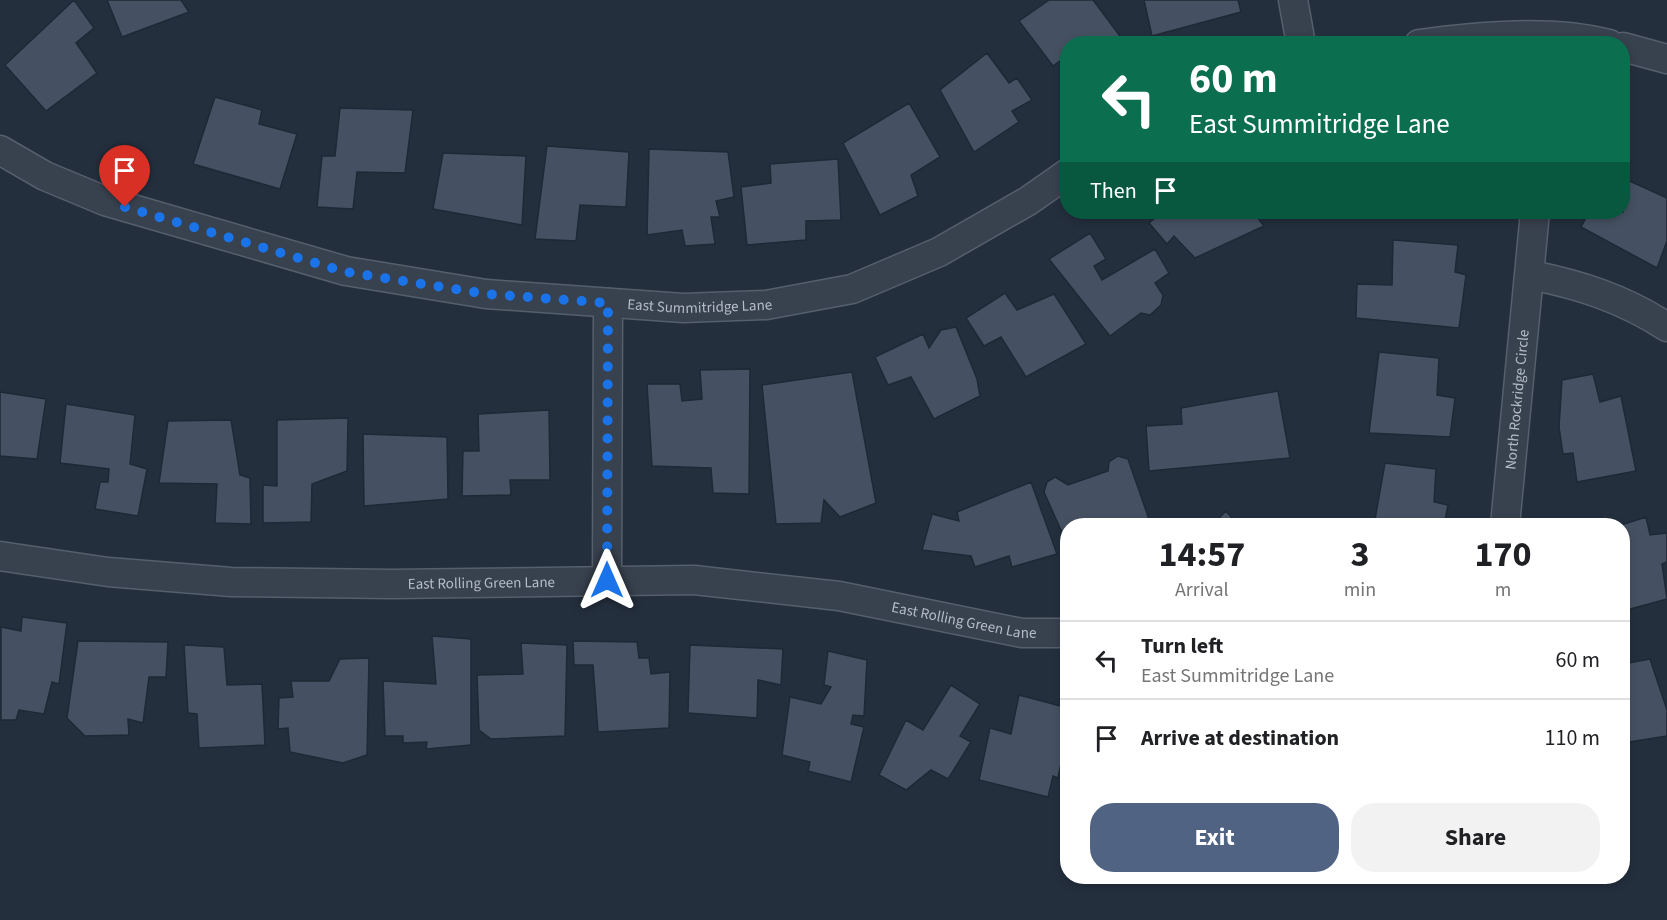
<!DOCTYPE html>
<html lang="en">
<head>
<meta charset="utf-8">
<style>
  :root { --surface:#fff; --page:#f2f2f2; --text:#202124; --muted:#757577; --line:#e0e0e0; --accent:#506383 }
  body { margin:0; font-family:"Source Sans 3",sans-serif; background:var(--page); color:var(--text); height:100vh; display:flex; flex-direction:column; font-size:22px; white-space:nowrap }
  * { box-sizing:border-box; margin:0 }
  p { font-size:20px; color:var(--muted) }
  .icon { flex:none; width:33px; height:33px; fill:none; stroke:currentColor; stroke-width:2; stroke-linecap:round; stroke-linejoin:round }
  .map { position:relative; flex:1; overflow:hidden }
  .side { position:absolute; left:1060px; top:518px; width:570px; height:366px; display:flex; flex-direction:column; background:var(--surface); border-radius:24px; box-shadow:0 3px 9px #0003 }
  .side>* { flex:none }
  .top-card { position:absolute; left:1060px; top:36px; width:570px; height:183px; border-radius:24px; box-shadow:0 3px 9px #0003; background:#0b6e4f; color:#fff; overflow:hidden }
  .pin { position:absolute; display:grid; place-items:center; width:51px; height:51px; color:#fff; margin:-62px -26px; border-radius:50% 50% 50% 0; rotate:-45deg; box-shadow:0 0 6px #0007 }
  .pin .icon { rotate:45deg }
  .me { position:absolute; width:66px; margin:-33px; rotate:0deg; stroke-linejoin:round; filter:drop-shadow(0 0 4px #0008) }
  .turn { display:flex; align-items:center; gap:21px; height:126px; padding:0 30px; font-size:27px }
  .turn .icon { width:78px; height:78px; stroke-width:2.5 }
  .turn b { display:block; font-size:42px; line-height:51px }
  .then { display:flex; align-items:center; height:57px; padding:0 30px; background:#0003; gap:12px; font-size:22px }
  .eta { display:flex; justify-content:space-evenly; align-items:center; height:102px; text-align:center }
  .eta b { font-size:36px; font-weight:700; line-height:42px }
  .cta { display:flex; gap:12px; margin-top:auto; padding:12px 30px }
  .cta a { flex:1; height:69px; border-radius:24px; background:var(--accent); color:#fff; font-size:24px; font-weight:700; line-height:69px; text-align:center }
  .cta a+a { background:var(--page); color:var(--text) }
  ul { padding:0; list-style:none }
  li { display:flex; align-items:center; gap:18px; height:78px; padding:0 30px; border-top:2px solid var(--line) }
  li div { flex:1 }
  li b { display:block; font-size:22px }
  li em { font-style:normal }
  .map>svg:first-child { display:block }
  .building { fill:#455162; stroke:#1f2835; stroke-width:1.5 }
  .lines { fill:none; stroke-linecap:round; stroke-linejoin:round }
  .street-casing { stroke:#565f6c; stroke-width:31 }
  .street { stroke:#38414e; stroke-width:28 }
  .route { stroke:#1a73e8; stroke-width:10; stroke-dasharray:0 18 }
  .labels { text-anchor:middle; stroke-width:6; stroke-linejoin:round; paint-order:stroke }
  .street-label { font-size:15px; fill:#b4bcc9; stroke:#1d2633 }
</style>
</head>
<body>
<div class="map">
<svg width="1667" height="920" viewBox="0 0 1667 920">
  <rect width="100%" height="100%" fill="#242f3e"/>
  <path class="building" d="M 74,0 L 94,28 L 76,43 L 97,73 L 46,111 L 5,65 Z
    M 107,0 L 181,0 L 189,12 L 122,37 Z
    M 1049,0 L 1093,0 L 1126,44 L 1068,44 L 1068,55 L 1053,66 L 1019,21 Z
    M 1144,0 L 1238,0 L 1241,12 L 1152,36 Z
    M 987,53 L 1009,83 L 1017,78 L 1032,100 L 1012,111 L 1019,122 L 974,152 L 940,90 Z
    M 215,97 L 262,110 L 259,124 L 297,134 L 280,189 L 193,164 Z
    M 909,103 L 940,157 L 911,175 L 918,196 L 880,215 L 843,143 Z
    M 340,108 L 413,110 L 405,173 L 357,172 L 353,209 L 317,207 L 322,156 L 335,156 Z
    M 547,146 L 629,152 L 626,207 L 580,205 L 576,241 L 535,239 Z
    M 649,149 L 728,152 L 734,197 L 716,201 L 720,217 L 711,217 L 715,244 L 685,246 L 682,230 L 647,235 Z
    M 443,153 L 526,156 L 522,225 L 433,209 Z
    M 838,159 L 841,220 L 806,221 L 806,240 L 747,245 L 741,187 L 771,183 L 770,164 Z
    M 1623,178 L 1667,198 L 1667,241 L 1657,268 L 1581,227 L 1589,212 L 1623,212 Z
    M 1162,212 L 1253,212 L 1264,226 L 1195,258 L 1174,236 L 1167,244 L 1149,223 Z
    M 1090,233 L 1106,259 L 1094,266 L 1102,280 L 1155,249 L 1169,273 L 1155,283 L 1163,295 L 1161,305 L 1150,315 L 1141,313 L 1110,336 L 1049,259 Z
    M 1393,240 L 1458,245 L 1455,272 L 1466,275 L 1459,328 L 1356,318 L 1357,284 L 1392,285 Z
    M 1005,293 L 1017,310 L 1054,294 L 1086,344 L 1026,377 L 1001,337 L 984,346 L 966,318 Z
    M 956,327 L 977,379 L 980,396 L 934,419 L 911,377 L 888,385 L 875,357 L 923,334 L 929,348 L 941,330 Z
    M 1379,352 L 1439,358 L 1437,395 L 1455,398 L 1450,437 L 1369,433 Z
    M 750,369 L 749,494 L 713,493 L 711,468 L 652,466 L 647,384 L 680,384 L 682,401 L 702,399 L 700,370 Z
    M 852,372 L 876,503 L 840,517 L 824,500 L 821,523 L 776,524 L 762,385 Z
    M 1593,374 L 1600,402 L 1621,396 L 1636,471 L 1577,482 L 1573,453 L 1563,454 L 1559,427 L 1562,380 Z
    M 1278,391 L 1290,458 L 1149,471 L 1146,426 L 1182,424 L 1181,408 Z
    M 0,392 L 46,399 L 37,459 L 0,456 Z
    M 66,404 L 135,415 L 130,464 L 147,469 L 138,516 L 95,509 L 100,482 L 108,482 L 109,469 L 60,463 Z
    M 549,410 L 550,480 L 510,480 L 511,495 L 462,496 L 463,451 L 479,451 L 478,414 Z
    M 348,418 L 347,471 L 312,484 L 311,522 L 263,523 L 263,485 L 277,486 L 277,420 Z
    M 231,420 L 240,475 L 250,478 L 251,524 L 215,523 L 217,484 L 159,483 L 168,421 Z
    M 363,434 L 447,437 L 448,499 L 364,506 Z
    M 1118,456 L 1128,459 L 1151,525 L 1068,525 L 1068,546 L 1044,492 L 1047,482 L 1055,477 L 1068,485 L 1108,471 L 1109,462 Z
    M 1385,463 L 1436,469 L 1434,502 L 1448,505 L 1444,525 L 1374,525 Z
    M 1031,482 L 1057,554 L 1012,567 L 1009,556 L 975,567 L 971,556 L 922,550 L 932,514 L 959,521 L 957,512 Z
    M 1226,511 L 1238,525 L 1212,525 Z
    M 1646,517 L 1650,535 L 1667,533 L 1667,562 L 1662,564 L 1667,599 L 1623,611 L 1623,525 L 1621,525 Z
    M 22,617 L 67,623 L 59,684 L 52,682 L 44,714 L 19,710 L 16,720 L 1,720 L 1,627 L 21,631 Z
    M 432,636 L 471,639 L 471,745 L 426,749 L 427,742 L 403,743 L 403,736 L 385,736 L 383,681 L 436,684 Z
    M 78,641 L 168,642 L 166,677 L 149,677 L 143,723 L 128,719 L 129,735 L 85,736 L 67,718 Z
    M 573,641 L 637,642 L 639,658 L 649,658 L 651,674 L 670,672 L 669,728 L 598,732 L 593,665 L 574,665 Z
    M 521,643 L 567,645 L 565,736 L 491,739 L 479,730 L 477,675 L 523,674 Z
    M 184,645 L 224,647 L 227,685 L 262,684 L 265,745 L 199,748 L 197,714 L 188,713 Z
    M 690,645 L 783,649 L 781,685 L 758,680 L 757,718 L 688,713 Z
    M 828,651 L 867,660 L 864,716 L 853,715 L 851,724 L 864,727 L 851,782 L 808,771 L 810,762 L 782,755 L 790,697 L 821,704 L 831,687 L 824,685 Z
    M 369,658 L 367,755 L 343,763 L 290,752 L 288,728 L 278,729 L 279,698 L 293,697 L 291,681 L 329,681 L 340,659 Z
    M 1650,659 L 1667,710 L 1667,736 L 1623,743 L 1623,664 Z
    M 951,685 L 980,704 L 960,736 L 971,742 L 948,779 L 931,770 L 906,790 L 879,775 L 906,720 L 923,730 Z
    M 1019,695 L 1068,708 L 1068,730 L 1058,778 L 1053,776 L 1048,797 L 979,780 L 990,728 L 1011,734 Z"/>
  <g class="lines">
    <defs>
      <g id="street">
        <path d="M 1293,0 L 1301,44"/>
        <path d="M 1419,44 C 1477,36 1552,29 1609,44"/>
        <path d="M 1623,47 L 1667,59"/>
        <path id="s1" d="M 0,150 L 45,176 L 105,201 L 346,271 L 486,294 L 683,308 L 766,305 L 852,289 L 939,252 L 1028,201 L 1068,173"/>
        <path d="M 1531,275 C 1581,285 1624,299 1667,327"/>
        <path id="s2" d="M 1505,525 L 1535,212"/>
        <path id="s3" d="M 0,556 L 108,572 L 231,582 L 392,584 L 694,580 L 839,596 L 1022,633 L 1068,633"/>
        <path d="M 607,580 L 608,303"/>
      </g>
    </defs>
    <use href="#street" class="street-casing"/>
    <use href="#street" class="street"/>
  </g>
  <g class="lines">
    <path class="route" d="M 125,207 L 346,272 L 486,294 L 608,303 L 607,580"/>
  </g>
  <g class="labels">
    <g class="street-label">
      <text dy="5" stroke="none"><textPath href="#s1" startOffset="724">East Summitridge Lane</textPath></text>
      <text dy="5" stroke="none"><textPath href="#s2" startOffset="126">North Rockridge Circle</textPath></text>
      <text dy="5" stroke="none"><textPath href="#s3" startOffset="483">East Rolling Green Lane</textPath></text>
      <text dy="5" stroke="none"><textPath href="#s3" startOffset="969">East Rolling Green Lane</textPath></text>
    </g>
  </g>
</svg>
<div class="pin" style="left:125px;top:207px;background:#d93025"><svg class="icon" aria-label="arrive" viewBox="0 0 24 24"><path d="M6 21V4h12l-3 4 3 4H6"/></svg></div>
<svg class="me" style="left:607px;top:580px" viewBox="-20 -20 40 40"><path d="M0-17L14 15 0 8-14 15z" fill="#1a73e8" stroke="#fff" stroke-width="4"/></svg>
<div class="top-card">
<div class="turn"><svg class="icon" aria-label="left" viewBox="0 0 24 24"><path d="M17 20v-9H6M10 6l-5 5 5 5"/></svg><div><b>60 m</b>East Summitridge Lane</div></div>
<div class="then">Then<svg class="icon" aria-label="arrive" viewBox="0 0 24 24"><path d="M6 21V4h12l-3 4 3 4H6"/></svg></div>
</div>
<section class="side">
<div class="eta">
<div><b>14:57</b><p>Arrival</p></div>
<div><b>3</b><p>min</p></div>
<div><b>170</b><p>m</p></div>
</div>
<ul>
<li><svg class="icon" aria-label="left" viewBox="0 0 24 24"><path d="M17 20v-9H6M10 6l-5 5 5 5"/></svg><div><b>Turn left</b><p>East Summitridge Lane</p></div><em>60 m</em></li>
<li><svg class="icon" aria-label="arrive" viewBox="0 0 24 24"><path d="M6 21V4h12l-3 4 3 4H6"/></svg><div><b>Arrive at destination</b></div><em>110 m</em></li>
</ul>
<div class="cta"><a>Exit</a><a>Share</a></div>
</section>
</div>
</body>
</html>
